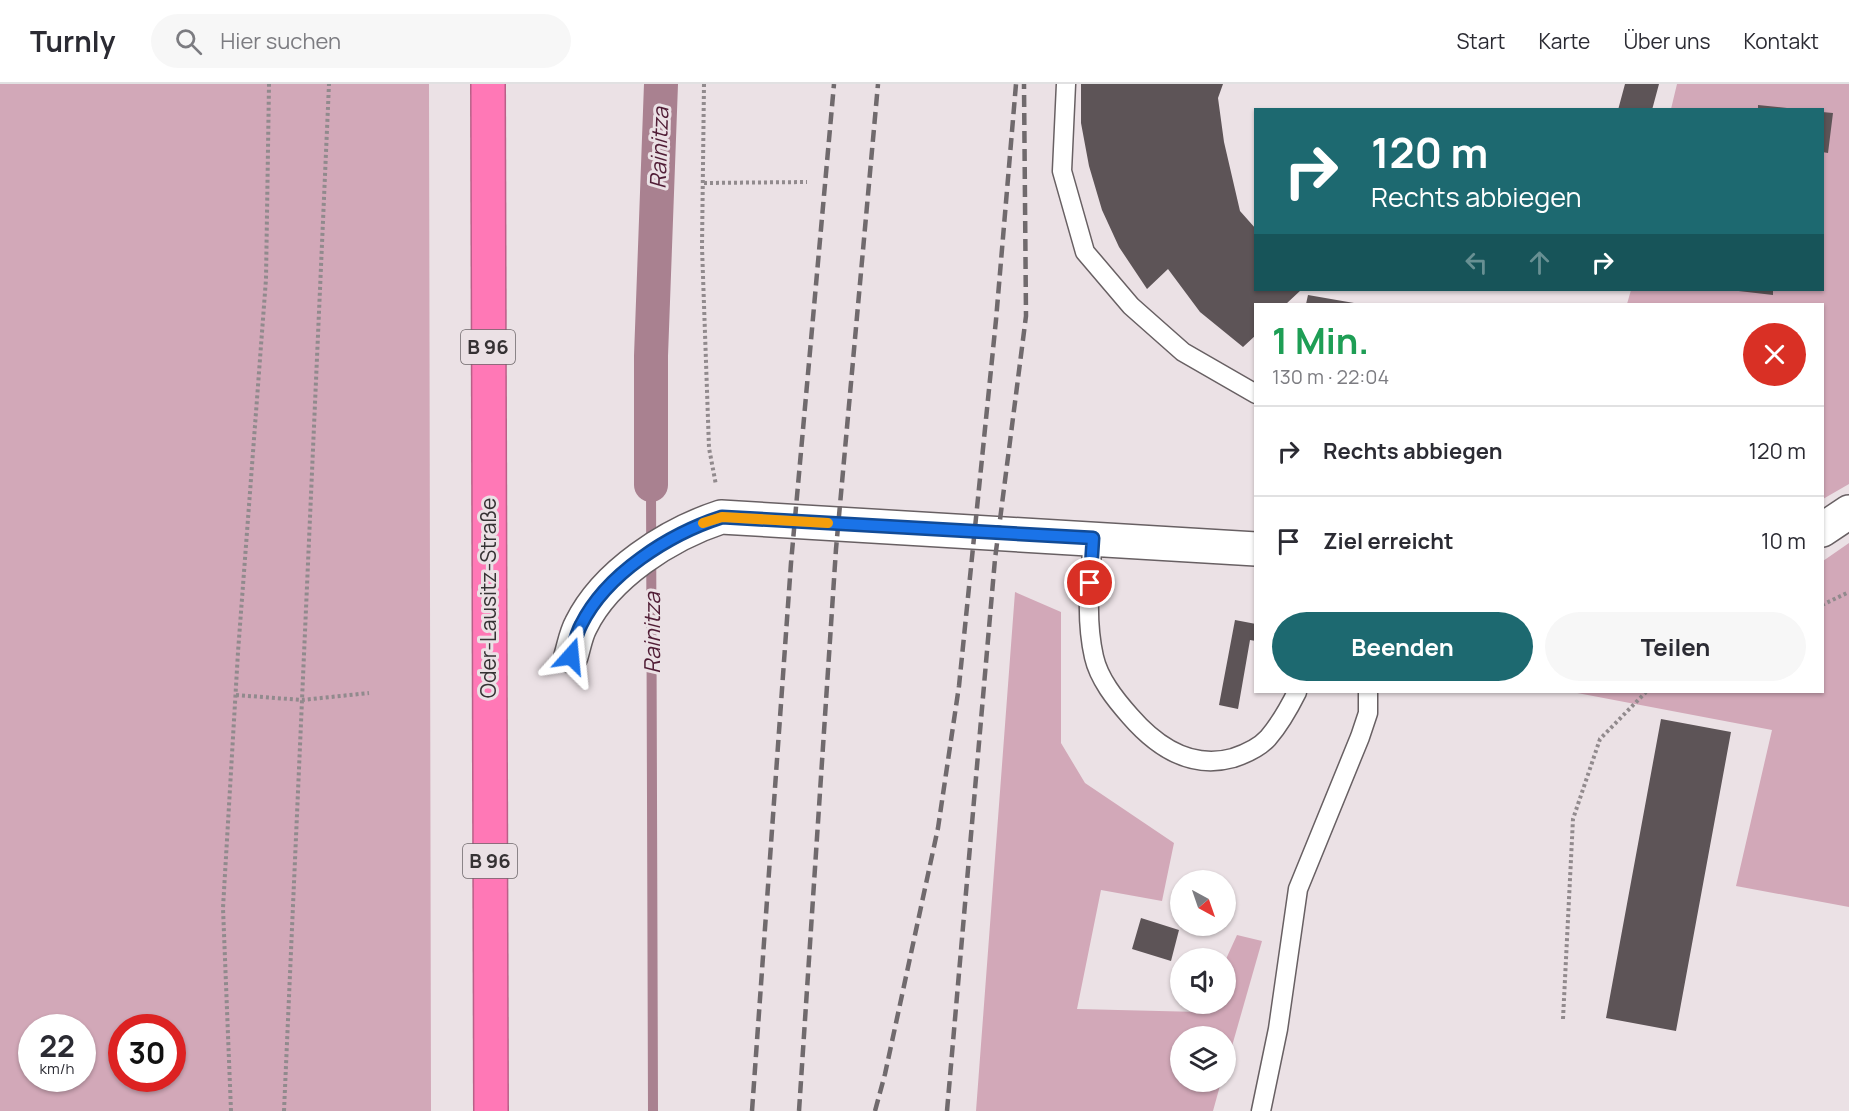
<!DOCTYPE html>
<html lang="de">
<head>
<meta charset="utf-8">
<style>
  :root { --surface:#fff; --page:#f7f7f7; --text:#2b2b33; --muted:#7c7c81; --line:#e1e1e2; --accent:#1d6970 }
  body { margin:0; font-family:Manrope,sans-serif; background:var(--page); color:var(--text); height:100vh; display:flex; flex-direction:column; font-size:22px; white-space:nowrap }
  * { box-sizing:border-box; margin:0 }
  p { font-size:20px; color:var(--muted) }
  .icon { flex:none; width:33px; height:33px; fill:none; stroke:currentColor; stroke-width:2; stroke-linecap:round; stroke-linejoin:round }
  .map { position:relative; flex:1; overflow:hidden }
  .side { position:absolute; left:1254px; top:219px; width:570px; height:390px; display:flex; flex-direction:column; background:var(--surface); border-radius:0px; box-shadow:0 2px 4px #0004 }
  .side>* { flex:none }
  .banner { position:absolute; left:1254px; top:24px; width:570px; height:183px; border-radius:0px; box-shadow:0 2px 4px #0004; background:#1d6970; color:#fff; overflow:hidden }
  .needle { width:39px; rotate:140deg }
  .buttons { position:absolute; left:1170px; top:786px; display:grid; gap:12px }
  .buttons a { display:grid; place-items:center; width:66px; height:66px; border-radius:50%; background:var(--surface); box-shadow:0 2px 4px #0004; font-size:30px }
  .speed { position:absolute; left:18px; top:930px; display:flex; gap:12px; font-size:30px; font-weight:700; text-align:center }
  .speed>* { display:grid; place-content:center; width:78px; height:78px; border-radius:50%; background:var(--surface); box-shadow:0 2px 4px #0004; line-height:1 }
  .speed small { font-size:15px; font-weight:400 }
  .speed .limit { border:9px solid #d22; background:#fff; color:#111 }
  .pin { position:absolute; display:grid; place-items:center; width:51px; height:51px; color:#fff; margin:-26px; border:3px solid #fff; border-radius:50%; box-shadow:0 2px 6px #0007 }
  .me { position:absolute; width:66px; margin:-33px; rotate:18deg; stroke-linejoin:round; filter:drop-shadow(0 0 4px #0008) }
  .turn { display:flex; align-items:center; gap:21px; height:126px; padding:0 18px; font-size:27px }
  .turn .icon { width:78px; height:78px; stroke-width:2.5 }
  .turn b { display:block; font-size:42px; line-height:51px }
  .lanes { display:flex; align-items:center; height:57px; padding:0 18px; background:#0003; justify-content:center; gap:30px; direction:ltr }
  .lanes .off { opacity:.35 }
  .round { display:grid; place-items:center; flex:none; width:63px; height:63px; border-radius:32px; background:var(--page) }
  .headline { display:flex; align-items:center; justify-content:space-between; height:102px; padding:0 18px }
  h1 { font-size:36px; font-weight:700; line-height:45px; color:#1e9e55 }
  .action { display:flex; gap:12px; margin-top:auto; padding:12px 18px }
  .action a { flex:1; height:69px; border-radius:36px; background:var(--accent); color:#fff; font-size:24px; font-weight:700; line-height:69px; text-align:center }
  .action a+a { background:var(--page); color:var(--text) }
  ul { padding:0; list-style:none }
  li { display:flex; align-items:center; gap:18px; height:90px; padding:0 18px; border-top:2px solid var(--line) }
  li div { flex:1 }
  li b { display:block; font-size:22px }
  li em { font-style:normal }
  header { display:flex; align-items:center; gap:36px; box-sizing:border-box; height:84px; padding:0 30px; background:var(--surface); border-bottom:2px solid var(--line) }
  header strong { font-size:28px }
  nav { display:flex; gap:33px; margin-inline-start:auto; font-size:21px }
  .search { width:420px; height:54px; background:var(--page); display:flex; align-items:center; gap:15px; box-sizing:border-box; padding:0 21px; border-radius:33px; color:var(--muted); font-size:22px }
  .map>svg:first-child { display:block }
  .green { fill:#d2a8b8; fill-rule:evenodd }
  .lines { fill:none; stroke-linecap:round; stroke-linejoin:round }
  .stream { stroke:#a98190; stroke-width:10 }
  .canal { stroke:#a98190; stroke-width:34 }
  .building { fill:#5d5457 }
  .lane-casing { stroke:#686063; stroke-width:21 }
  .street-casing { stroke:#686063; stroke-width:36 }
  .highway-casing { stroke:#b96088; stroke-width:36 }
  .path { stroke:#918a8d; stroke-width:4; stroke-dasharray:3 3; stroke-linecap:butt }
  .lane { stroke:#fff; stroke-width:18 }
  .street { stroke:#fff; stroke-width:33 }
  .highway { stroke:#ff78b6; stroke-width:33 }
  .rail { stroke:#706a6d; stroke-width:4.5; stroke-dasharray:12 6; stroke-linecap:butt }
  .route-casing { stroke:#114b97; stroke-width:15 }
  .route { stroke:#1a73e8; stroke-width:10 }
  .slow { stroke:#f59e0b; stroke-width:10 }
  .labels { text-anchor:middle; stroke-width:6; stroke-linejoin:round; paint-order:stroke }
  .shield { fill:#ebe1e5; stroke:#6c6669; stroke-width:1.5 }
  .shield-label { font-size:20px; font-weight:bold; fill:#363234 }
  .street-label { font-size:21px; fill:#363234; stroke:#ebe1e5 }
  .water-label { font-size:22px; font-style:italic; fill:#501c35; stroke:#ebe1e5 }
</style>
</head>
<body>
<header>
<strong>Turnly</strong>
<div class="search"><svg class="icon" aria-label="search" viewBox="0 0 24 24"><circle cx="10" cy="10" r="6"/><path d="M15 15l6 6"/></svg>Hier suchen</div>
<nav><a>Start</a><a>Karte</a><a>Über uns</a><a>Kontakt</a></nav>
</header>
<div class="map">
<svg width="1849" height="1027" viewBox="0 0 1849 1027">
  <rect width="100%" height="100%" fill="#ebe1e5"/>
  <path class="green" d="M 0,0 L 429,0 L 431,1027 L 0,1027 ZM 32,944 L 82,944 L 82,994 L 32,994 ZM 122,944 L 172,944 L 172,994 L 122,994 Z
    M 1677,0 L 1849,0 L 1849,400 L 1823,415 L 1822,220 L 1627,220 L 1631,206 L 1822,206 L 1822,26 L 1671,25 Z
    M 1849,459 L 1849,823 L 1736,802 L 1772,646 L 1572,608 L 1822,608 L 1823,477 Z
    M 1015,508 L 1061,528 L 1061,659 L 1085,699 L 1174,759 L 1162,817 L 1101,806 L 1077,925 L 1200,928 L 1204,920 L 1226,920 L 1226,875 L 1237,851 L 1262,857 L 1226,983 L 1226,952 L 1180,952 L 1180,998 L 1221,998 L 1213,1027 L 976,1027 Z"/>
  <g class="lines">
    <path class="stream" d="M 651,401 L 653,1027"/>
    <path class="canal" d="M 651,401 L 651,272 L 661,0"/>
  </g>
  <path class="building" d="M 1081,0 L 1223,0 L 1218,14 L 1224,58 L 1240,127 L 1256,145 L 1256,206 L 1301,206 L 1286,220 L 1256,220 L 1256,251 L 1243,263 L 1200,228 L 1168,185 L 1147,205 L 1119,163 L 1102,126 L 1089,82 L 1081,39 Z
    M 1625,0 L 1659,0 L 1652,26 L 1618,26 Z
    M 1758,21 L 1787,24 L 1787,26 L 1758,26 Z
    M 1822,28 L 1833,29 L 1828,69 L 1822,68 Z
    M 1730,206 L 1773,206 L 1773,211 Z
    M 1308,211 L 1354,219 L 1354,220 L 1306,220 Z
    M 1235,536 L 1256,540 L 1256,557 L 1250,556 L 1238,625 L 1219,621 Z
    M 1661,635 L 1731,648 L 1676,947 L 1606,934 Z
    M 1141,834 L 1179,846 L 1171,877 L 1132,865 Z"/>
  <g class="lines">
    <defs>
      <path id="lane" d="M 1066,0 L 1062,87 L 1085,168 L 1131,222 L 1183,268 L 1256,310
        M 1093,455 C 1090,494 1085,534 1094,573 C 1099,595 1115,615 1130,632 C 1156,662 1190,686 1233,674 C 1245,670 1259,664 1268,654 C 1280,640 1289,624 1297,608
        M 1261,1027 L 1278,945 L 1298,805 L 1360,653 L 1368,629 L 1368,608"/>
      <path id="street" d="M 1822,446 L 1849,428
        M 571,572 C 574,562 576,550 581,541 C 606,490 669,450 721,433 L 1256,465"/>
      <path id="highway" d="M 488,0 L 491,1027"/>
    </defs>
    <use href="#lane" class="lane-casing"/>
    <use href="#street" class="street-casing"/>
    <use href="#highway" class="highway-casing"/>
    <path class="path" d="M 704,0 L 702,163 L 709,364 L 716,401
      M 704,99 L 807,98
      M 1822,521 L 1849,508
      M 236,611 L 302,616 L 369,609
      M 1563,935 L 1573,735 L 1600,655 L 1646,608
      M 231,1027 L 223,824 L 238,568 L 266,195 L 269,0
      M 284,1027 L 329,0"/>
    <use href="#lane" class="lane"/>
    <use href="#street" class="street"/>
    <use href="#highway" class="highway"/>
    <path class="rail" d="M 752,1027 L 791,479 L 834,0
      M 799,1027 L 836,465 L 878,0
      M 875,1027 L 885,990 L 938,744 L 959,602 L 996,236 L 1016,0
      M 947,1027 L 995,475 L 1026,232 L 1024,0"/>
  </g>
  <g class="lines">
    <defs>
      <path id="route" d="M 571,572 C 574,562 576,550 581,541 C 606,490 669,450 722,433 L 1093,454 L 1090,499"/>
    </defs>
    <use href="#route" class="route-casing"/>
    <use href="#route" class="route"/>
    <path class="slow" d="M 703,439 L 722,433 L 828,439"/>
  </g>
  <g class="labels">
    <g class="shield">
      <rect x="461" y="246" width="54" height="34" rx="4.5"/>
      <rect x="463" y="760" width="54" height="34" rx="4.5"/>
    </g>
    <g class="shield-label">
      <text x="488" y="270">B 96</text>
      <text x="490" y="784">B 96</text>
    </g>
    <g class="street-label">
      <text transform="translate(489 514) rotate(-90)" y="7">Oder-Lausitz-Straße</text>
    </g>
    <g class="water-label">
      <text transform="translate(659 64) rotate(-88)" y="8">Rainitza</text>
      <text transform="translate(652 549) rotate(-90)" y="8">Rainitza</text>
    </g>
  </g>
</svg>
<div class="buttons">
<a><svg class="needle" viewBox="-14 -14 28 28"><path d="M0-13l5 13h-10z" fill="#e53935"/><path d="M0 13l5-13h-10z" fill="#7c7c81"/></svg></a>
<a><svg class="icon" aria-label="sound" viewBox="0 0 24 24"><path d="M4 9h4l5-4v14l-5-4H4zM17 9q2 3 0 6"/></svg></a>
<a><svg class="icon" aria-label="layers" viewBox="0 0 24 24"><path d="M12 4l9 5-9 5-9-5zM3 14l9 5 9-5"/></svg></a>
</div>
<div class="speed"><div>22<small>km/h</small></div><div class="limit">30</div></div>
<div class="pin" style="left:1090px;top:499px;background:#d93025"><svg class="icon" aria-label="arrive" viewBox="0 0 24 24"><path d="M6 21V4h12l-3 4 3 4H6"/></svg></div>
<svg class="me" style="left:571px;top:572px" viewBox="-20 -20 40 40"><path d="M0-17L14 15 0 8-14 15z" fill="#1a73e8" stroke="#fff" stroke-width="4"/></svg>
<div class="banner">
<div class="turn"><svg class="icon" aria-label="right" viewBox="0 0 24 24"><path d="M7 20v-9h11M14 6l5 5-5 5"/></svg><div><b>120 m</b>Rechts abbiegen</div></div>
<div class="lanes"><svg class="icon off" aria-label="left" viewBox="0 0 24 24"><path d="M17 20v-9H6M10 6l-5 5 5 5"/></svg><svg class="icon off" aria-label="ahead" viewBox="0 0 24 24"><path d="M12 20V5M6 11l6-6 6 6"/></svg><svg class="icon" aria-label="right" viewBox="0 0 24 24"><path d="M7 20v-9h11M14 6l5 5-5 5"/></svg></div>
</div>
<section class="side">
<div class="headline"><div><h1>1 Min.</h1><p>130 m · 22:04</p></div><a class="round" style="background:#d93025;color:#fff"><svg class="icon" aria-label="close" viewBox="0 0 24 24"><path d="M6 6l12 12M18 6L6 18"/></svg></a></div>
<ul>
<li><svg class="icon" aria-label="right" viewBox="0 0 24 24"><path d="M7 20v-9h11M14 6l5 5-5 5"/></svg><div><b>Rechts abbiegen</b></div><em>120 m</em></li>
<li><svg class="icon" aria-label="arrive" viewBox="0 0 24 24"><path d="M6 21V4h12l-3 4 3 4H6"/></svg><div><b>Ziel erreicht</b></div><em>10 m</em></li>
</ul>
<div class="action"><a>Beenden</a><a>Teilen</a></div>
</section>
</div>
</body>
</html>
